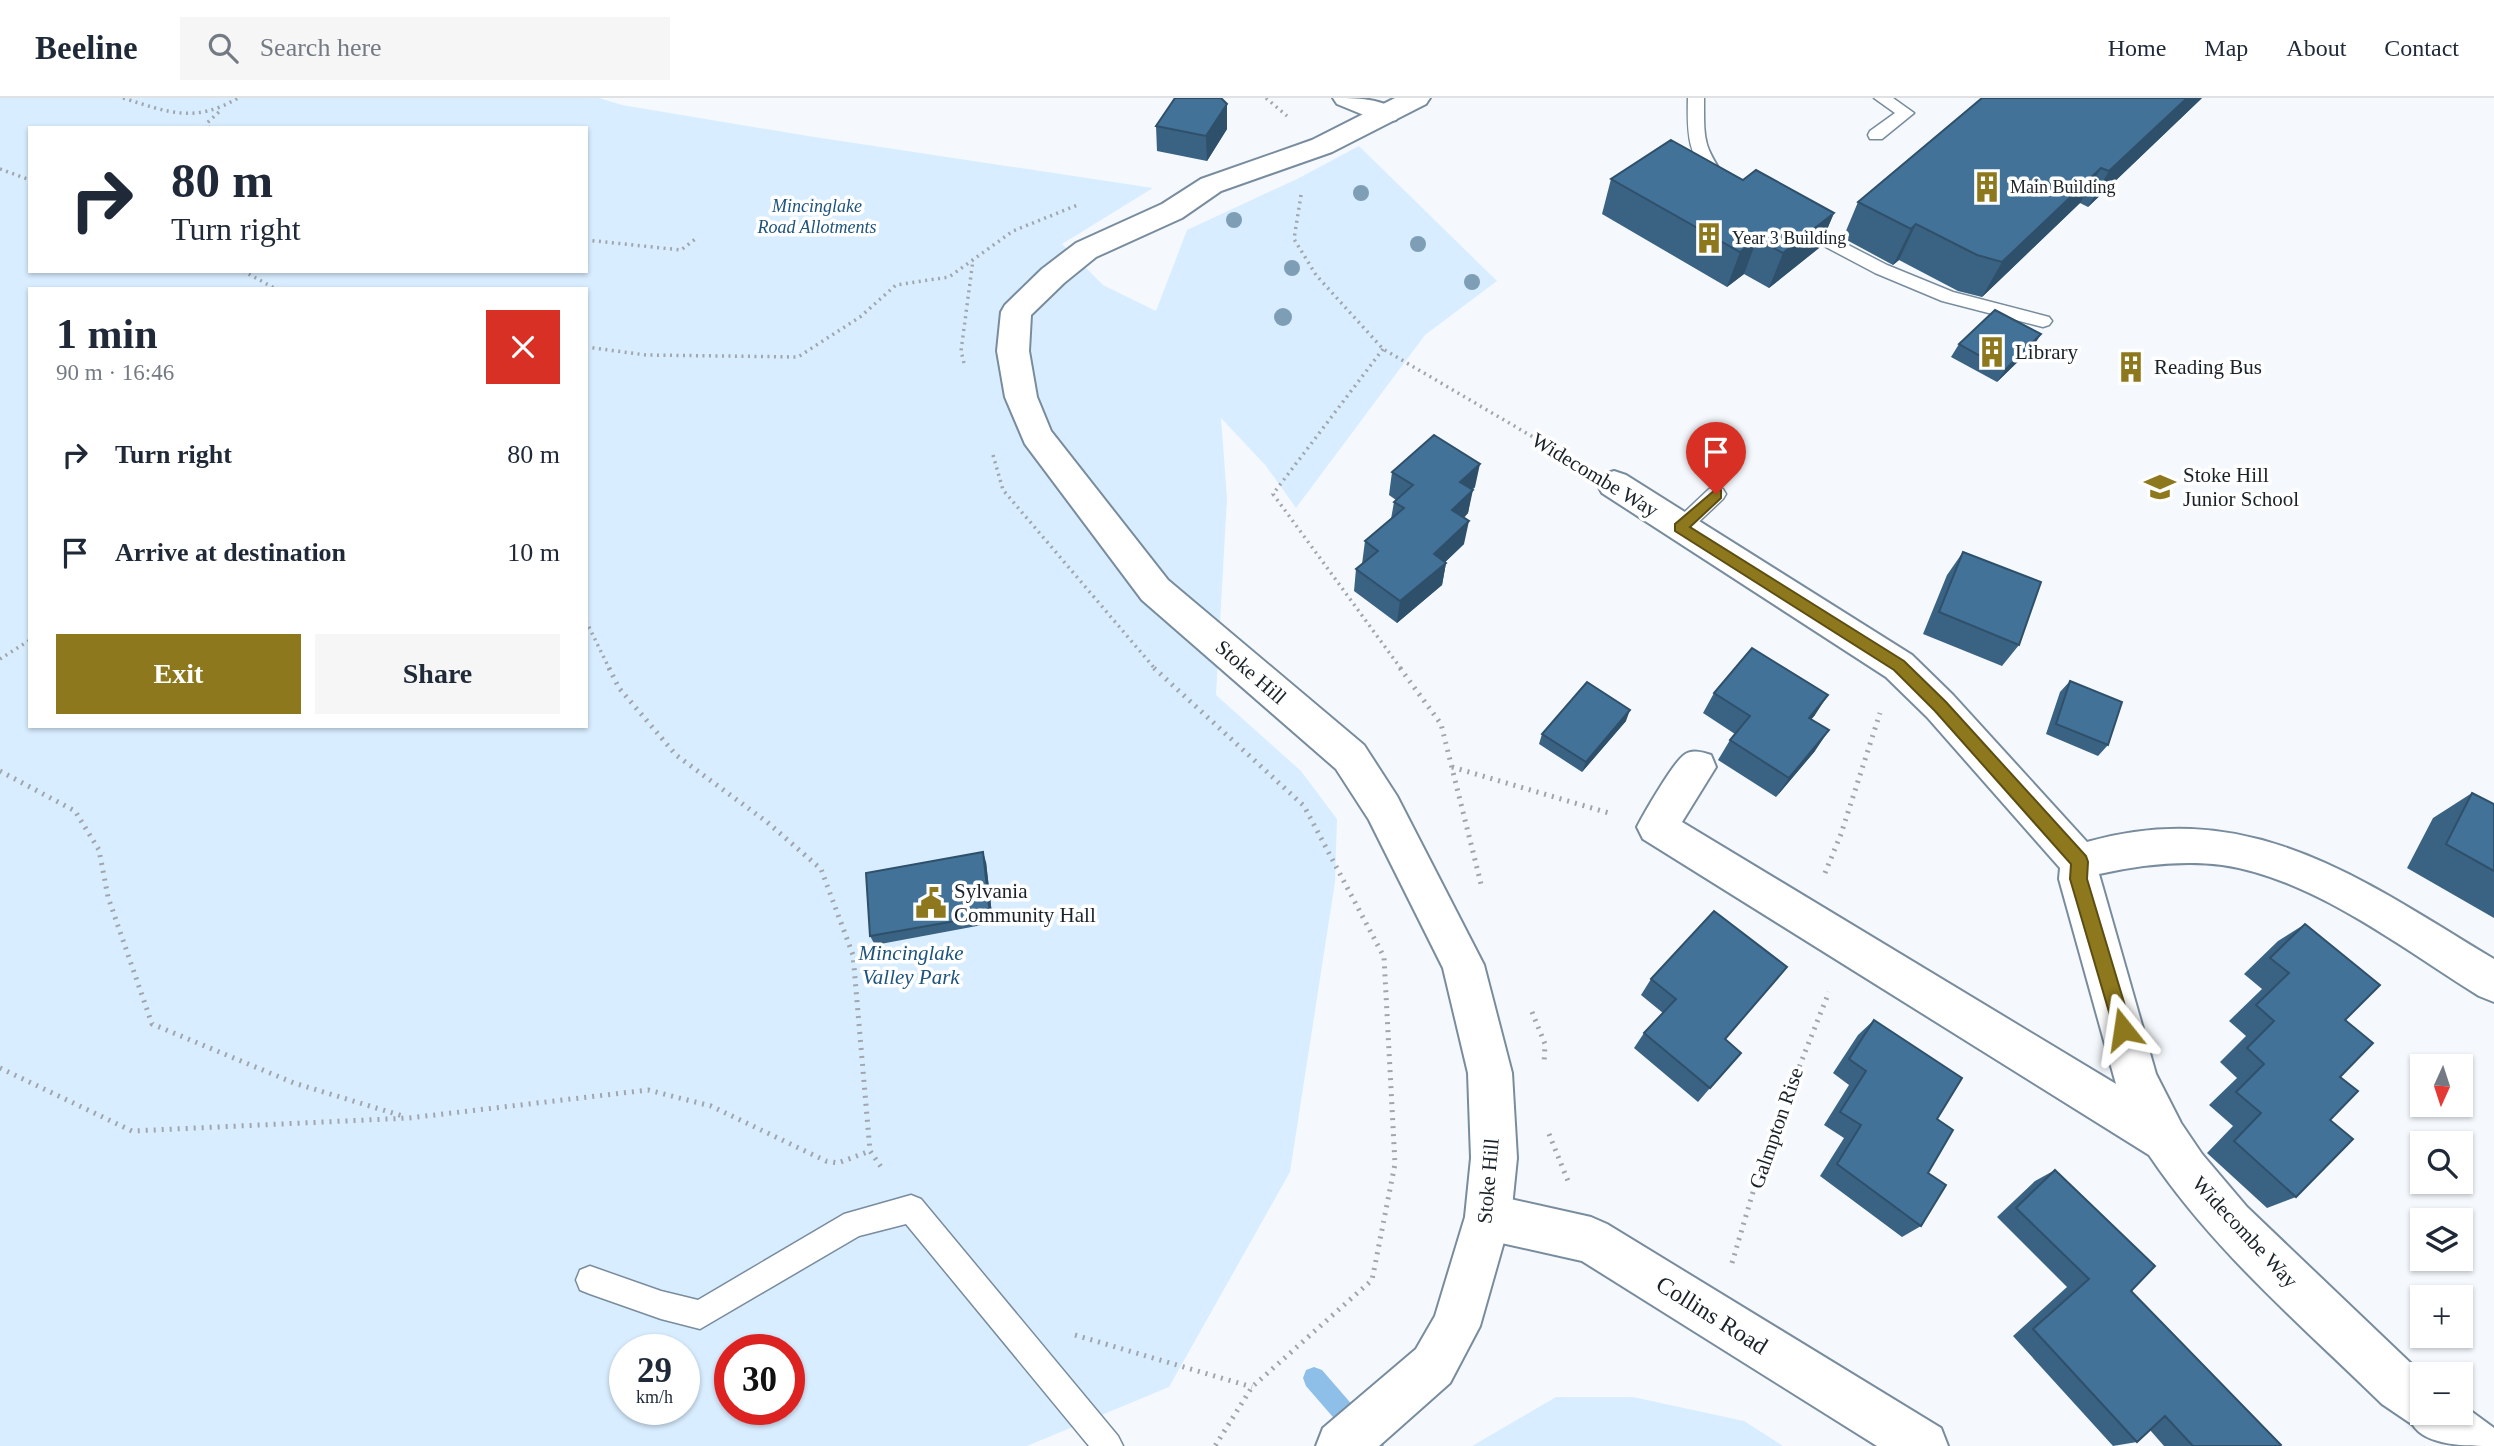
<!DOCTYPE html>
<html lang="en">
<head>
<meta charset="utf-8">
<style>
  :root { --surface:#fff; --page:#f6f6f7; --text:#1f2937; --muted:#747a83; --line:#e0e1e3; --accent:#8e781d }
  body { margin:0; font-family:"Times New Roman",serif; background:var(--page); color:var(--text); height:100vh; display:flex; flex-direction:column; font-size:26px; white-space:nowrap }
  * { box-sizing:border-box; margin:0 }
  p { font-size:23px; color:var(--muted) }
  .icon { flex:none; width:38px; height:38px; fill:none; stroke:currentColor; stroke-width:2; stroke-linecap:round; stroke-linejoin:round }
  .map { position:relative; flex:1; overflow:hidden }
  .side { position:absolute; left:28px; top:189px; width:560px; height:441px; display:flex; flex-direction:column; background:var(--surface); border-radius:0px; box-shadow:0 2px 5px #0004 }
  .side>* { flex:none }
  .top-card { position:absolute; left:28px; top:28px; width:560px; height:147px; border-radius:0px; box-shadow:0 2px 5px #0004; background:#fff; color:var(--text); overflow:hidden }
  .needle { width:46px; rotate:183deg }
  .buttons { position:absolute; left:2410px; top:956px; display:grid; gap:14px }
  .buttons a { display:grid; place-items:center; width:63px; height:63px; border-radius:0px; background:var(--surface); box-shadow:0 2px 5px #0004; font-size:35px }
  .speed { position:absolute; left:609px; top:1236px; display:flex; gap:14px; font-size:35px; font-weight:700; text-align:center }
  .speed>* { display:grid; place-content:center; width:91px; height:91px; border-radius:50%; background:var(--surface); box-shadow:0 2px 5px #0004; line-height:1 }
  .speed small { font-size:18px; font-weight:400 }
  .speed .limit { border:10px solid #d22; background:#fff; color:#111 }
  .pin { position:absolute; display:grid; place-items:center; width:60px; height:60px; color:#fff; margin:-72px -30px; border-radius:50% 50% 50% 0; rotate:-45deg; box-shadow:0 0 7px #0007 }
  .pin .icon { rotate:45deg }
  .me { position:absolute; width:77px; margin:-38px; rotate:345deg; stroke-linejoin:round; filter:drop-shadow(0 0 5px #0008) }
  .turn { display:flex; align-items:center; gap:24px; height:147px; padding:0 28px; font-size:32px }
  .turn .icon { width:91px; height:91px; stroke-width:2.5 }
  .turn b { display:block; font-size:49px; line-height:60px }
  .round { display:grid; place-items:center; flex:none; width:74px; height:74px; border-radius:0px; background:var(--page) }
  .headline { display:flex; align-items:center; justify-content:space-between; height:119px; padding:0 28px }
  h1 { font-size:42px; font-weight:700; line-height:52px }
  .action { display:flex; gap:14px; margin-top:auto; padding:14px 28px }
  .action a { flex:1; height:80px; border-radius:0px; background:var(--accent); color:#fff; font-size:28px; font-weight:700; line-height:80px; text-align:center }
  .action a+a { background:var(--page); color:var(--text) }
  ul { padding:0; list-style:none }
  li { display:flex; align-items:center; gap:21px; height:98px; padding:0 28px }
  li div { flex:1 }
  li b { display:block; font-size:26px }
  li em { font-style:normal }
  header { display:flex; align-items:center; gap:42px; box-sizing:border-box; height:98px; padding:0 35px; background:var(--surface); border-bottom:2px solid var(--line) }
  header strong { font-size:33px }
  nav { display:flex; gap:38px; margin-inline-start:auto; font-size:24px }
  .search { width:490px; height:63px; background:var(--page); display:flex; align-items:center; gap:18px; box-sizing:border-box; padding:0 24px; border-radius:0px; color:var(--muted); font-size:26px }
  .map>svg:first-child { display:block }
  .green { fill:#d8edff; fill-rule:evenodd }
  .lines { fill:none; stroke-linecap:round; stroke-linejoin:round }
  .stream { fill:#8ebfe9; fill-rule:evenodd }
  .lane-casing { stroke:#788c9e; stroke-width:3 }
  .street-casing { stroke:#788c9e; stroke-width:4 }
  .secondary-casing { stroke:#788c9e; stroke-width:4 }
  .path-far1 { stroke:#a0a6ab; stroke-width:3.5; stroke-dasharray:2 4.5; stroke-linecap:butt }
  .path { stroke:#a0a6ab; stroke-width:5; stroke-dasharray:2 6; stroke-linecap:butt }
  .lane { fill:#fff; fill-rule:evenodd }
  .street { fill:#fff; fill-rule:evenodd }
  .secondary { fill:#fff; fill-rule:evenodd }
  .tree { fill:#7e9eb6 }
  .wall { fill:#3a6283 }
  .shaded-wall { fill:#2f506a }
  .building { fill:#437298; stroke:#2f506a; stroke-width:2 }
  .route { fill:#8e781d; stroke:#5c4e13; stroke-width:2 }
  .labels { text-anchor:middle; stroke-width:7; stroke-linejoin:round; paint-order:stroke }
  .far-poi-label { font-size:18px; fill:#1a2229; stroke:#fff; text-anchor:start }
  .far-park-label { font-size:18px; font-style:italic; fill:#1d537c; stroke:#fff }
  .poi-label { font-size:21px; fill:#1a2229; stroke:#fff; text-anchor:start }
  .street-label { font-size:21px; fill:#1a2229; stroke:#fff }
  .park-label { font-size:21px; font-style:italic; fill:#1d537c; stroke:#fff }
  .near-street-label { font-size:24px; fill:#1a2229; stroke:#fff }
</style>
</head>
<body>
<header>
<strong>Beeline</strong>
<div class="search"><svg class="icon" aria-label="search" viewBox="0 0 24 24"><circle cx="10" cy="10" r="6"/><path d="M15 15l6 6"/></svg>Search here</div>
<nav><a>Home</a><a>Map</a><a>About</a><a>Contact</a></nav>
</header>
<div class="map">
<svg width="2494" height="1348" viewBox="0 0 2494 1348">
  <rect width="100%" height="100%" fill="#f5f9fd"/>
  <path class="green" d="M 0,0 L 599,0 L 622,7 L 808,38 L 1153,90 L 1062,146 L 1103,187 L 1156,213 L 1187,132 L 1297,81 L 1359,48 L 1497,183 L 1425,237 L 1296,410 L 1266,368 L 1221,320 L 1227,400 L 1216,597 L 1301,673 L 1337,721 L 1335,784 L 1290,1074 L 1169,1289 L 1027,1348 L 0,1348 ZM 30,30 L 586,30 L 586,173 L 30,173 ZM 30,191 L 586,191 L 586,628 L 30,628 ZM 625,1251 L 684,1251 L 684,1311 L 625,1311 ZM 730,1251 L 789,1251 L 789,1311 L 730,1311 Z
    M 1556,1299 L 1633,1299 L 1744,1323 L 1783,1348 L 1472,1348 Z"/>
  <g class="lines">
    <path class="stream" d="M 1314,1269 L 1322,1272 L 1381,1340 L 1384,1348 L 1358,1348 L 1306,1288 L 1303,1280 L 1306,1272 Z"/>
    <defs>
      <path id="lane" d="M 1688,0 L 1704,0 C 1704,45 1703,47 1728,84 L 1726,88 L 1714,88 C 1688,57 1687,39 1688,0 Z
        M 1874,0 L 1893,0 L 1914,15 L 1882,41 L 1870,41 L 1868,37 L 1870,33 L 1895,15 Z
        M 1796,120 L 1887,167 L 1953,194 L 2049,219 L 2052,223 L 2049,227 L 2043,229 L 1942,203 L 1875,175 L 1790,130 L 1787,126 Z
        M 1716,389 L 1723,391 L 1726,396 L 1723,401 L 1687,435 L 1680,438 L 1673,435 L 1670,430 L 1673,425 L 1709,391 Z
        M 911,1097 L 921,1101 L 1118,1338 L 1123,1348 L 1089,1348 L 906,1126 L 859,1138 L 700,1231 L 661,1221 L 590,1196 L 580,1192 L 576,1182 L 580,1172 L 590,1168 L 661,1193 L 698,1202 L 844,1116 Z"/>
      <path id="street" d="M 1333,0 C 1354,0 1386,0 1400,16 L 1396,22 L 1386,24 L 1376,22 L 1337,6 Z
        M 1614,373 L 1626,377 L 1912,557 L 1953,597 L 2087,744 C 2251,698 2361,781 2494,861 L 2494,904 L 2479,898 C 2403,851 2313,780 2222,767 C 2181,762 2140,767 2099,776 L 2156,976 L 2181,1025 L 2202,1056 L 2247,1109 L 2422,1276 L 2422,1314 L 2460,1314 L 2460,1305 L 2494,1330 L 2494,1348 C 2467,1348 2426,1348 2413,1327 L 2382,1306 C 2301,1227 2212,1151 2149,1057 L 1643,741 L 1637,729 C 1644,715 1673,665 1684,657 C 1692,651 1702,654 1711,657 L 1716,669 L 1682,724 L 2116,986 L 2059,781 L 2060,770 L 1927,619 L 1886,579 L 1602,395 L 1597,386 L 1602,377 Z
        M 1488,1096 L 1591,1119 L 1607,1126 L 1941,1330 L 1948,1348 L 1877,1348 L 1582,1163 L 1488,1142 L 1472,1135 L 1465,1119 L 1472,1103 Z"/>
      <path id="secondary" d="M 1395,0 L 1430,0 L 1426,6 L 1332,54 L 1221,93 L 1182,120 L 1096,159 L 1064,185 L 1031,217 L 1029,253 L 1037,299 L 1051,333 L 1168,482 L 1364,647 L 1397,698 L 1484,867 L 1512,975 L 1517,1060 L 1511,1119 L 1480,1228 L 1450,1285 L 1379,1348 L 1316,1348 L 1323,1330 L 1416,1251 L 1435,1218 L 1465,1119 L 1471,1060 L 1468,975 L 1443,870 L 1369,722 L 1336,671 L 1142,502 L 1025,346 L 1005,299 L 997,253 L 1001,214 L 1005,207 L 1042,171 L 1076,145 L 1162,106 L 1201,81 L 1312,42 Z"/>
    </defs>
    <use href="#lane" class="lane-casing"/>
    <use href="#street" class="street-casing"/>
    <use href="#secondary" class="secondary-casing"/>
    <path class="path-far1" d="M 123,0 C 168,14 194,26 238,0
      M 1266,0 L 1287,18
      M 209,30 L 207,25 L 220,13
      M 0,71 L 30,82
      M 1301,97 L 1294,141 L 1316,177 L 1383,251 L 1574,363
      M 586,142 L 681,152 L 698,139
      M 243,173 L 276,191
      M 586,249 L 646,257 L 798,259 L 860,219 L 896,187 L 949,179 L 1013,133 L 1080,106
      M 1383,251 L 1273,396 L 1402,572
      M 964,265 L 961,253 L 973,162
      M 993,357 L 1003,392 L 1156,572
      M 586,523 L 610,572
      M 0,561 L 30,542"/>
    <path class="path" d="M 609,570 L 619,590 L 676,657 L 767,724 L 821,771 L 853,857 L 870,1053 L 884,1073
      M 1154,570 L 1304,708 L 1384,859 L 1395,1066 L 1372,1182 L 1252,1289 L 1215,1348
      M 1400,570 L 1441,626 L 1481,786
      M 1452,669 L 1609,715
      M 0,673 L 75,713 L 99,752 L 108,799 L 152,926 L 294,985 L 406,1019
      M 1825,775 L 1841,736 L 1880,615
      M 1532,914 L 1545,946 L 1544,966
      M 0,970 L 132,1033 L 409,1020 L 648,992 L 711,1008 L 826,1063 L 838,1065 L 870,1053
      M 1549,1036 L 1568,1083
      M 1732,1165 L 1764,1057 L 1829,894
      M 1075,1237 L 1252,1289"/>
    <use href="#lane" class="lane"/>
    <use href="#street" class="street"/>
    <use href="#secondary" class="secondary"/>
  </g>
  <g class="tree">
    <circle cx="1361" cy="95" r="8"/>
    <circle cx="1234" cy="122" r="8"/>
    <circle cx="1418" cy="146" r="8"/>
    <circle cx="1292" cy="170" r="8"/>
    <circle cx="1472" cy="184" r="8"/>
    <circle cx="1283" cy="219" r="9"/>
  </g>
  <path class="wall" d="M 2202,0 L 2088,109 L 2080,105 L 1982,199 L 1958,193 L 1899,162 L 1893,167 L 1843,140 L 1858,104 Z
    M 1156,28 L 1227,31 L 1207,63 L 1157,53 Z
    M 1611,81 L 1743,82 L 1834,115 L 1819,150 L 1769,190 L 1744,176 L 1727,189 L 1602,116 Z
    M 1959,246 L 2033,249 L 1997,284 L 1951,259 Z
    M 1392,374 L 1475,389 L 1472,392 L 1468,415 L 1464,420 L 1464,446 L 1445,464 L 1446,465 L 1442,487 L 1397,525 L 1354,493 L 1356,471 L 1362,466 L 1365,443 L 1391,421 L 1394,404 L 1396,402 L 1389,397 Z
    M 1963,454 L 2019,547 L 2002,568 L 1923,536 L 1947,477 Z
    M 2070,583 L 2108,647 L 2098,658 L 2046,636 L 2060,594 Z
    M 1714,595 L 1815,617 L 1811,621 L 1815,653 L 1776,699 L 1718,662 L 1730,642 L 1735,636 L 1703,615 Z
    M 1626,623 L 1582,674 L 1539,646 L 1542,636 Z
    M 2472,695 L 2494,706 L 2494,820 L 2407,770 L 2433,720 Z
    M 986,764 L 993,825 L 875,847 L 870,838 Z
    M 2305,826 L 2345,922 L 2340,979 L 2330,1022 L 2296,1099 L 2267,1110 L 2207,1055 L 2233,1028 L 2209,1007 L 2237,980 L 2220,964 L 2246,938 L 2229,923 L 2262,891 L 2244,876 L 2278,843 Z
    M 1651,881 L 1725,941 L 1710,990 L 1698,1004 L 1634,950 L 1644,935 L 1663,915 L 1641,897 Z
    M 1874,922 L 1937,1021 L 1928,1075 L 1921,1128 L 1902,1139 L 1820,1078 L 1844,1040 L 1824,1027 L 1849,987 L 1833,975 L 1858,937 Z
    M 2055,1072 L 2131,1193 L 2280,1348 L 2164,1348 L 2150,1332 L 2137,1344 L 2113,1348 L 2013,1238 L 2067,1189 L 1997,1119 L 2035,1083 Z"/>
  <path class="shaded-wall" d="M 2187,0 L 2202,0 L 2088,109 L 2109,73 Z
    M 1227,6 L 1227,31 L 1207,63 L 1206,38 Z
    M 2101,70 L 2080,105 L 1982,199 L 2002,164 Z
    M 1834,115 L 1819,150 L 1769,190 L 1783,155 Z
    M 1916,126 L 1899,162 L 1893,167 L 1911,131 Z
    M 1757,141 L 1744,176 L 1727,189 L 1740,154 Z
    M 2041,236 L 2033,249 L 1997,284 L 2005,272 Z
    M 1480,366 L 1475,389 L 1455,407 L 1460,384 Z
    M 1473,392 L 1468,415 L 1447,435 L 1452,412 Z
    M 1469,423 L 1464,446 L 1435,474 L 1446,465 L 1442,487 L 1397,525 L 1400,503 L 1434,456 Z
    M 1828,597 L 1815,617 L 1796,640 L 1809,620 Z
    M 1630,612 L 1626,623 L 1582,674 L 1586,664 Z
    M 1829,632 L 1815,653 L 1776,699 L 1789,680 Z
    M 983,754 L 986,764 L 993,825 L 990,817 Z"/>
  <path class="building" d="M 1175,0 L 1221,0 L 1227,6 L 1206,38 L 1156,28 Z
    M 1982,0 L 2187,0 L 2109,73 L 2101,70 L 2002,164 L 1977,157 L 1916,126 L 1911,131 L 1858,104 Z
    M 1671,42 L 1743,82 L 1756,72 L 1834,115 L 1783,155 L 1757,141 L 1740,154 L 1611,81 Z
    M 1995,212 L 2041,236 L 2005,272 L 1959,246 Z
    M 1434,337 L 1480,366 L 1460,384 L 1473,392 L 1452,412 L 1469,423 L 1434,456 L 1446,465 L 1400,503 L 1356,471 L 1378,453 L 1365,443 L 1404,410 L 1394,404 L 1413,387 L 1392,374 Z
    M 1963,454 L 2041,484 L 2019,547 L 1939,514 Z
    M 1752,550 L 1828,597 L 1809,620 L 1829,632 L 1789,680 L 1730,642 L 1750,618 L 1714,595 Z
    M 2070,583 L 2122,604 L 2108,647 L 2056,626 Z
    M 1587,584 L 1630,612 L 1586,664 L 1542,636 Z
    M 2472,695 L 2494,706 L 2494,773 L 2446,746 Z
    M 983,754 L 990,817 L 870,838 L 866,775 Z
    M 1714,813 L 1787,869 L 1725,941 L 1741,955 L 1710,990 L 1644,935 L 1676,901 L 1651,881 Z
    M 2305,826 L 2380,887 L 2345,922 L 2373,945 L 2340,979 L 2358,993 L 2330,1022 L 2353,1041 L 2296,1099 L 2234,1043 L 2261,1015 L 2236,994 L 2264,966 L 2247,950 L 2274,923 L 2256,907 L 2289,875 L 2270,860 Z
    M 1874,922 L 1962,980 L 1937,1021 L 1953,1032 L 1928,1075 L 1946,1087 L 1921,1128 L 1837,1066 L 1861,1027 L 1840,1014 L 1866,973 L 1849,961 Z
    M 2055,1072 L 2155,1168 L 2131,1193 L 2281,1347 L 2280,1348 L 2193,1348 L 2165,1318 L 2137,1344 L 2033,1231 L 2089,1181 L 2016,1110 Z"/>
  <path class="route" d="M 1716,391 L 1721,392 L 1721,400 L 1690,429 L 1904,563 L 1946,604 L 2086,758 L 2088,764 L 2087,781 L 2132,931 L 2129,937 L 2123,940 L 2116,937 L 2114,931 L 2070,781 L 2071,766 L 1935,613 L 1894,572 L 1675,433 L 1675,426 Z"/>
  <defs>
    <symbol id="building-bare" viewBox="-9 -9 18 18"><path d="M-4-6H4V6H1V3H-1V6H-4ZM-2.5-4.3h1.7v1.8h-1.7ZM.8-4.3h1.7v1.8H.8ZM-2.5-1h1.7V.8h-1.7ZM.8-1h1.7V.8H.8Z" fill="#8e781d" stroke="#fff" stroke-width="2.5" paint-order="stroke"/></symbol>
    <symbol id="school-bare" viewBox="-9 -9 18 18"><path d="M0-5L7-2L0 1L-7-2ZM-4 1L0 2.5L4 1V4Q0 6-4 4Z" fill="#8e781d" stroke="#fff" stroke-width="2.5" paint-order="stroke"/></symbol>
    <symbol id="civic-bare" viewBox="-9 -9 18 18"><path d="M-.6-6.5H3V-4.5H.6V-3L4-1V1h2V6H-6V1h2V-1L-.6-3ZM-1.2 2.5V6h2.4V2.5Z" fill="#8e781d" stroke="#fff" stroke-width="2.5" paint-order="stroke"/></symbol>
  </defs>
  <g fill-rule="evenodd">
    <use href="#building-bare" x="1965" y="67" width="44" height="44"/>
    <use href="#building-bare" x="1687" y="118" width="44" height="44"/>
    <use href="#building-bare" x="1970" y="232" width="44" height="44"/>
    <use href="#building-bare" x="2109" y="247" width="44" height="44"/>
    <use href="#school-bare" x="2138" y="367" width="44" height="44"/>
    <use href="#civic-bare" x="909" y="783" width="44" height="44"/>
  </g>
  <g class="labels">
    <g class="far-poi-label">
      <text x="2010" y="95">Main Building</text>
      <text x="1732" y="146">Year 3 Building</text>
    </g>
    <g class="far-park-label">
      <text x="817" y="114">Mincinglake<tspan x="817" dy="21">Road Allotments</tspan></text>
    </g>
    <g class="poi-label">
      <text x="2015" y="261">Library</text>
      <text x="2154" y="276">Reading Bus</text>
      <text x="2183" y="384">Stoke Hill<tspan x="2183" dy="24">Junior School</tspan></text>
      <text x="954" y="800">Sylvania<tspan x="954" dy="24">Community Hall</tspan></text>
    </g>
    <g class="street-label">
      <text transform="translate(1595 377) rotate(31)" y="7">Widecombe Way</text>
      <text transform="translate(1251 574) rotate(41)" y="7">Stoke Hill</text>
      <text transform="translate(1776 1030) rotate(-71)" y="7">Galmpton Rise</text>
      <text transform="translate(1488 1083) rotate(-85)" y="7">Stoke Hill</text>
      <text transform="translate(2245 1134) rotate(47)" y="7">Widecombe Way</text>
    </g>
    <g class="park-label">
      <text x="911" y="862">Mincinglake<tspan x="911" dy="24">Valley Park</tspan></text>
    </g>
    <g class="near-street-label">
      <text transform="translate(1712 1217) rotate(32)" y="8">Collins Road</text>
    </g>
  </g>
</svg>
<div class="buttons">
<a><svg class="needle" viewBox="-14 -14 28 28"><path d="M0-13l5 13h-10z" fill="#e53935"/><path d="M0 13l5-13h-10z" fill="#747a83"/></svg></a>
<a><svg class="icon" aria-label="search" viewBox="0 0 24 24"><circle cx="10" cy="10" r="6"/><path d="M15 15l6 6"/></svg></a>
<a><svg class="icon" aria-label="layers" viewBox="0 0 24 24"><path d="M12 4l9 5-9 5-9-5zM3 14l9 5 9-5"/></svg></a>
<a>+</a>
<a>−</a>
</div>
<div class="speed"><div>29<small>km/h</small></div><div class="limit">30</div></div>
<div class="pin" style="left:1716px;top:396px;background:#d93025"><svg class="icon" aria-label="arrive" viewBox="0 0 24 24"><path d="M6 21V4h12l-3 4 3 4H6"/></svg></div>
<svg class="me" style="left:2123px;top:931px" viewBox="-20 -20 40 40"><path d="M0-17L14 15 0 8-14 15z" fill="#8e781d" stroke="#fff" stroke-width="4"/></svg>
<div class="top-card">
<div class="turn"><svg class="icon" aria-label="right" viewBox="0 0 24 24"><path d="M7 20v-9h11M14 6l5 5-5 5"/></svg><div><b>80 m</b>Turn right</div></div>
</div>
<section class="side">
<div class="headline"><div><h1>1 min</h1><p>90 m · 16:46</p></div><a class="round" style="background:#d93025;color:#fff"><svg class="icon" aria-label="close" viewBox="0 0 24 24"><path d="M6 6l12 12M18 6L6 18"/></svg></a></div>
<ul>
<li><svg class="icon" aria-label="right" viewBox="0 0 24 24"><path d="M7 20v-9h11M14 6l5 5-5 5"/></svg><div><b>Turn right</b></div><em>80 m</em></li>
<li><svg class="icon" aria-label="arrive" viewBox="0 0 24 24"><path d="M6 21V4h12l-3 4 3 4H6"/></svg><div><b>Arrive at destination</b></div><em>10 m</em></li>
</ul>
<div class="action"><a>Exit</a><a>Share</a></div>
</section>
</div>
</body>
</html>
